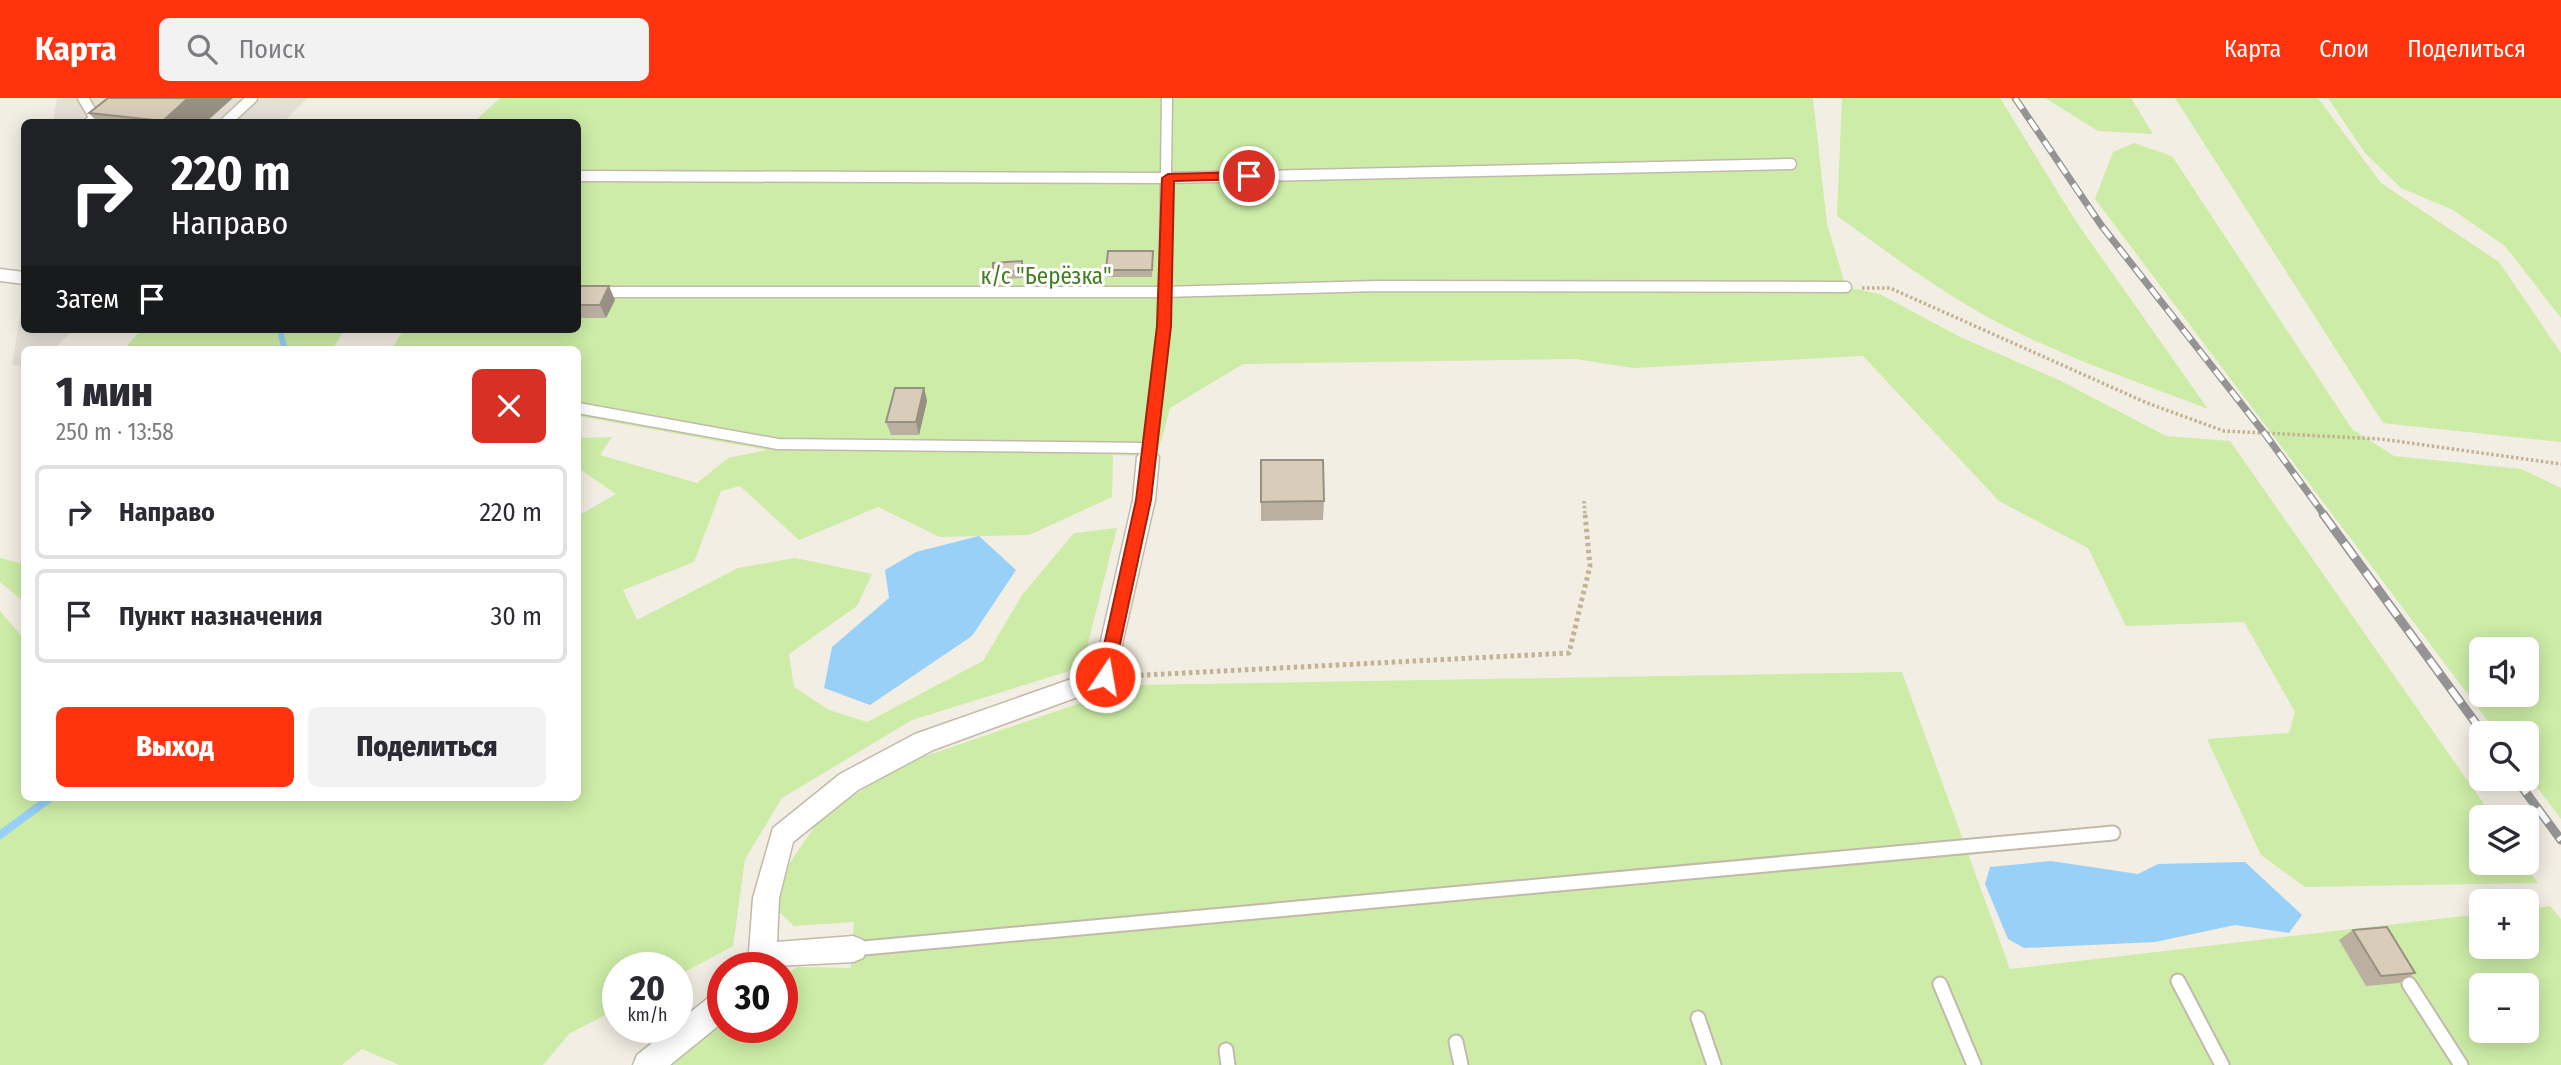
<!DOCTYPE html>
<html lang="ru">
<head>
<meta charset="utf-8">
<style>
  :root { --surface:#fff; --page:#f2f2f3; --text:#2b2b33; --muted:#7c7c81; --line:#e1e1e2; --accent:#ff330e }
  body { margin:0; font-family:"Fira Sans Condensed",sans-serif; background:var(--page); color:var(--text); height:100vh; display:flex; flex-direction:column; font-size:26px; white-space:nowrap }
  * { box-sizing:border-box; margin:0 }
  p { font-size:23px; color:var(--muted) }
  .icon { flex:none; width:38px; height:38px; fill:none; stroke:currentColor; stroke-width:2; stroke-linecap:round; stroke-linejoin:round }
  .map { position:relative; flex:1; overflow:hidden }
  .side { position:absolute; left:21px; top:248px; width:560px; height:455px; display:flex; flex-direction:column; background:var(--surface); border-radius:10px; box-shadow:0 4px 18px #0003 }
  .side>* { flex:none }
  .hud { position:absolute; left:21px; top:21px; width:560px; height:214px; border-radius:10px; box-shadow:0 4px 18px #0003; background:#202124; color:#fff; overflow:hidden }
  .controls { position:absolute; left:2469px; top:539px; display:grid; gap:14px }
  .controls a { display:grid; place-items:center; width:70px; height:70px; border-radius:10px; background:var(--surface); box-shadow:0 4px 18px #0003; font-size:35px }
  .speed { position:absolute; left:602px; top:854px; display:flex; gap:14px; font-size:35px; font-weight:700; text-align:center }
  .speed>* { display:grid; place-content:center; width:91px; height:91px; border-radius:50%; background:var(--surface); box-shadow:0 4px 18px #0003; line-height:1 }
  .speed small { font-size:18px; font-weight:400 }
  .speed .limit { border:10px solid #d22; background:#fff; color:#111 }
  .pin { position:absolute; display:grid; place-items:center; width:60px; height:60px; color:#fff; margin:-30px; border:4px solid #fff; border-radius:50%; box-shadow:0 2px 7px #0007 }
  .me { position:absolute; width:77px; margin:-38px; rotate:12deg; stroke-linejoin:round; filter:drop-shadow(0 0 5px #0008) }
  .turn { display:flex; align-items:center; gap:24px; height:147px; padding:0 35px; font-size:32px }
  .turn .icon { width:91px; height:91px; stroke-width:2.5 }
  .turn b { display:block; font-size:49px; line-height:60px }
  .then { display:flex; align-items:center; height:66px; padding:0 35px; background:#0003; gap:14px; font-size:26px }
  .round { display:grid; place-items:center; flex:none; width:74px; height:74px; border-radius:10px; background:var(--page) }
  .summary { display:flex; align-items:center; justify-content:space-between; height:119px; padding:0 35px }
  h1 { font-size:42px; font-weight:800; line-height:52px }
  .cta { display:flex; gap:14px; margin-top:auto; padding:14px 35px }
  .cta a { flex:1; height:80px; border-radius:10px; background:var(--accent); color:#fff; font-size:28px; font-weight:800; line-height:80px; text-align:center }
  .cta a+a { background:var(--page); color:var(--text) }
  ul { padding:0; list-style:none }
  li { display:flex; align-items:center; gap:21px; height:94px; margin:0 14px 10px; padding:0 21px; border:4px solid var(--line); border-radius:10px }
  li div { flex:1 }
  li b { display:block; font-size:26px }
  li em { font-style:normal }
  header { display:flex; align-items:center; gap:42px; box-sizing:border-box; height:98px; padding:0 35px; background:var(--accent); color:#fff }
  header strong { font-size:33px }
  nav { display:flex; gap:38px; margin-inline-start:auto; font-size:24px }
  .search { width:490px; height:63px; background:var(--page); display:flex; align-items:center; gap:18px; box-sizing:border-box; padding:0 24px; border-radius:10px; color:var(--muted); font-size:26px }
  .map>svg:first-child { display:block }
  .industrial { fill:#e5dfd8 }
  .green { fill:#cdeca7; fill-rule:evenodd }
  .water { fill:#98d0f7 }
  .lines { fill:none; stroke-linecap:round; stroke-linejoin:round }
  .stream-far1 { stroke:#98d0f7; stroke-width:6 }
  .stream { stroke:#98d0f7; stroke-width:8 }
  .service-far1-casing { stroke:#c3b9a8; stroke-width:13 }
  .service-casing { stroke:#c3b9a8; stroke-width:17 }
  .minor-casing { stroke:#c3b9a8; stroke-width:3 }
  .path-far1 { stroke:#c3b394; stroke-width:3.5; stroke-dasharray:2.5 2.5; stroke-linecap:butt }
  .path { stroke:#c3b394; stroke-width:5; stroke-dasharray:3.5 3.5; stroke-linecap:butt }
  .service-far1 { stroke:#fff; stroke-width:10 }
  .service { stroke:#fff; stroke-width:13 }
  .minor { fill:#fff; fill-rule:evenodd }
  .rail-far1-casing { stroke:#949494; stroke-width:7 }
  .rail-casing { stroke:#949494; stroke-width:9 }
  .rail-far1 { stroke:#fff; stroke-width:4.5; stroke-dasharray:13; stroke-linecap:butt }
  .rail { stroke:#fff; stroke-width:6; stroke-dasharray:18; stroke-linecap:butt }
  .wall { fill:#bbb0a0 }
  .shaded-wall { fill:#989082 }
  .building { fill:#d9cdba; stroke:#989082; stroke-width:2 }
  .route { fill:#ff330e; stroke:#a62109; stroke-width:2 }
  .labels { text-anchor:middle; stroke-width:6; stroke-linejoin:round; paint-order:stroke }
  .park-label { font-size:23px; fill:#437d20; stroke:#fff }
</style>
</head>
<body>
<header>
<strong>Карта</strong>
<div class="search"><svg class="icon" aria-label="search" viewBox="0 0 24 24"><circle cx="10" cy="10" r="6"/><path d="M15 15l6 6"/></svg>Поиск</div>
<nav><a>Карта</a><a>Слои</a><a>Поделиться</a></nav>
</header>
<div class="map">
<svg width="2561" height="967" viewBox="0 0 2561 967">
  <rect width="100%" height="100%" fill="#f3eee3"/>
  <path class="industrial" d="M 57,0 L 308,0 L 283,24 L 53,24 Z
    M 24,193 L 24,231 L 74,231 L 53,252 L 24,252 L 24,268 L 12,267 Z"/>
  <path class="green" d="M 500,0 L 1813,0 L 1827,126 L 1846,189 L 1880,196 L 1960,239 L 2061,283 L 2166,338 L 2230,343 L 2493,719 L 2482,719 L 2482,765 L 2524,765 L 2538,785 L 2305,789 L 2261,757 L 2207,641 L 2289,635 L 2295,614 L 2244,524 L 2126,528 L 2088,450 L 1999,403 L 1863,258 L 1633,270 L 1576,261 L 1243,266 L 1170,310 C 1157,358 1164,359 1113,357 L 1112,399 L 1029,437 L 940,439 L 878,409 L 799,442 L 740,388 L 721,393 L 694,464 L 623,492 L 637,522 L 738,470 L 795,460 L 872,476 L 857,508 L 789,556 L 794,589 L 829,612 L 867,624 L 983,563 L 1022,497 L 1074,435 L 1117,430 L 1082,569 L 912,622 L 782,700 L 745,761 L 733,848 L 677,878 L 677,870 L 618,870 L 618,910 L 569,936 L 543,967 L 399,967 L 362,951 L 342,967 L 0,967 L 0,513 L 24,541 L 24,700 L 578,700 L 578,418 L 616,396 L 578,370 L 578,340 L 612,339 L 600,357 L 697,385 L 728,360 L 767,352 L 578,318 L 578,252 L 391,252 L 404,231 L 578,231 L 578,24 L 474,24 Z
    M 1842,0 L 2000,0 L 2075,122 L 2208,311 C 2140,285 2061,258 1997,224 C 1940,194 1889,155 1837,118 Z
    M 2045,0 L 2131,0 L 2153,36 L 2098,33 Z
    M 2175,0 L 2318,0 L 2381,85 L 2499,164 L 2561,255 L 2561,344 L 2383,325 Z
    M 2328,0 L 2561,0 L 2561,220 L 2505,148 L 2453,112 L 2401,90 L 2365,55 Z
    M 2134,45 L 2172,58 L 2352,331 L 2394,358 L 2521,371 L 2561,390 L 2561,721 L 2527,676 L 2527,635 L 2497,635 L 2095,101 L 2113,54 ZM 2527,551 L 2527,597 L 2482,597 L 2482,551 Z
    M 142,231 L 340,231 L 344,233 L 334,248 L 318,252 L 123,252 Z
    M 0,460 L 24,466 L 24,504 L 0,484 Z
    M 1902,574 L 2010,871 L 2481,816 L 2482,849 L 2527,849 L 2527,811 L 2550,808 L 2561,821 L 2561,967 L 671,967 L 723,926 L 723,929 L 782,929 L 782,878 L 798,869 L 851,870 L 854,824 L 794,828 L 777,812 L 789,766 L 821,719 L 902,666 L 1133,587 ZM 2482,887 L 2527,887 L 2527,933 L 2482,933 Z"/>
  <path class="water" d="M 979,438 L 1016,472 L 972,538 L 870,607 L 824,590 L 832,549 L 889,500 L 885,472 L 916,454 Z
    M 2051,763 L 2138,776 L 2158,766 L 2245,764 L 2302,817 L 2289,835 L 2235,827 L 2155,844 L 2024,850 L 2008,841 L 1985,786 L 1990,769 Z"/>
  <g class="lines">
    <path class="stream-far1" d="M 281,237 L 285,252"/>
    <path class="stream" d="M 0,737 L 50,700"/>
    <defs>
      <path id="service-far1" d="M 83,0 L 96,22
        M 90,24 L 119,0
        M 226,24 L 252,0
        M 578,78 L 1168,80 L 1791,66
        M 578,194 L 1163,194 L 1376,188 L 1846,189
        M 578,310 L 778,346 L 1149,350
        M 1148,356 L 1164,228 L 1167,0"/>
      <path id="service" d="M 853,851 L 2113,735
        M 2178,883 L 2222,967
        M 1940,886 L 1974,967
        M 2409,886 L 2461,967
        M 1698,920 L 1714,967
        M 1456,944 L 1461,967
        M 1226,952 L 1228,967"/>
      <path id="minor" d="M 0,171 L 24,174 L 24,186 L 0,183 Z
        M 1148,351 L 1155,354 L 1159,359 L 1155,402 L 1113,586 L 933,652 L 858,692 L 793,744 L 779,800 L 777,844 L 853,838 L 863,842 L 867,851 L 863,860 L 853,864 L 740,870 L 749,854 L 753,800 L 773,730 L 840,676 L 915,636 L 1094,573 L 1133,402 L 1137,359 L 1141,354 Z
        M 723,892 L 723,924 L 670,967 L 633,967 L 637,957 L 672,929 L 677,929 L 677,925 L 713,896 Z"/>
    </defs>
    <use href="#service-far1" class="service-far1-casing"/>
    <use href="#service" class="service-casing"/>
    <use href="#minor" class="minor-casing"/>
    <path class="path-far1" d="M 1862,190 L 1890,190 L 2147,305 L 2224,333 L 2381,341 L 2561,366
      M 1584,403 L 1585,418"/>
    <path class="path" d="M 1126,578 L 1569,555 L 1590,468 L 1585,416"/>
    <use href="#service-far1" class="service-far1"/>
    <use href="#service" class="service"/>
    <use href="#minor" class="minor"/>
    <defs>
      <path id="rail-far1" d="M 2015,0 L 2101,127 L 2265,336 L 2325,418"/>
      <path id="rail" d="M 2323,416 L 2483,635
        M 2516,681 L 2561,742"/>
    </defs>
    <use href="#rail-far1" class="rail-far1-casing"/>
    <use href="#rail" class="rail-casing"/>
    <use href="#rail-far1" class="rail-far1"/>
    <use href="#rail" class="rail"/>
  </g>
  <path class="wall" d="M 89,15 L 206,24 L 97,24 Z
    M 1153,153 L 1152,179 L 1107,179 L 1106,172 Z
    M 1023,170 L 1023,180 L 994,182 L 993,175 Z
    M 578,188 L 615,202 L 606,220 L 578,220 Z
    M 924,290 L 927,303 L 919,337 L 891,337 L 886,324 Z
    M 1261,362 L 1324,403 L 1323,422 L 1261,423 Z
    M 2353,832 L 2415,875 L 2399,885 L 2366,888 L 2339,842 Z"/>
  <path class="shaded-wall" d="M 188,0 L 233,0 L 206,24 L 164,24 L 163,23 Z
    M 609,188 L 615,202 L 606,220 L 600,207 Z
    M 924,290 L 927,303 L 919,337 L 916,324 Z"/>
  <path class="building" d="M 108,0 L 188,0 L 163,23 L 89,15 Z
    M 1108,153 L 1153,153 L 1152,172 L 1106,172 Z
    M 1022,163 L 1022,173 L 993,175 L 993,165 Z
    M 578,188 L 609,188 L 600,207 L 578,207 Z
    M 895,290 L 924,290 L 916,324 L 886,324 Z
    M 1261,362 L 1323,362 L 1324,403 L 1261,404 Z
    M 2387,829 L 2415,875 L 2381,878 L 2353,832 Z"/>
  <path class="route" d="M 1249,74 L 1255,78 L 1254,81 L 1174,83 L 1171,228 L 1151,402 L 1113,579 L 1111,583 L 1099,583 L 1097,579 L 1136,402 L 1157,228 L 1162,80 L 1168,76 Z"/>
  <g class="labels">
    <g class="park-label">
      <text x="1046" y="186">к/с "Берёзка"</text>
    </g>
  </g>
</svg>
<div class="controls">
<a><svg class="icon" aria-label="sound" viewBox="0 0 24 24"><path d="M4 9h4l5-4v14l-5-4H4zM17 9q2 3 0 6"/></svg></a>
<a><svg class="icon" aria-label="search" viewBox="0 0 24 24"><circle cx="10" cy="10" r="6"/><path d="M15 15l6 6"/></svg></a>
<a><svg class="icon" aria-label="layers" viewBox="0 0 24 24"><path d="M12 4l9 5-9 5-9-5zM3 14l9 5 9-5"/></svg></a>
<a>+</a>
<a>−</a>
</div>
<div class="speed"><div>20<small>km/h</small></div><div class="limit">30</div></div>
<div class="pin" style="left:1249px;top:78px;background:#d93025"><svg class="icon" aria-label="arrive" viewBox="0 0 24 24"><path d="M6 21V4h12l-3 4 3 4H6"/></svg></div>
<svg class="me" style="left:1105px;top:579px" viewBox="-20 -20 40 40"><circle r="17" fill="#ff330e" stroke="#fff" stroke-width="3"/><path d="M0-11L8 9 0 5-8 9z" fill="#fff"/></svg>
<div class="hud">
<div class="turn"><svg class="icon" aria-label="right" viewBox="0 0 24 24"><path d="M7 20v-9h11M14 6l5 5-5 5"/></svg><div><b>220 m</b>Направо</div></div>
<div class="then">Затем<svg class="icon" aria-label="arrive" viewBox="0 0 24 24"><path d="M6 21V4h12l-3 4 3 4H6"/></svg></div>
</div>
<section class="side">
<div class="summary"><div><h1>1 мин</h1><p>250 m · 13:58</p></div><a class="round" style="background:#d93025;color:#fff"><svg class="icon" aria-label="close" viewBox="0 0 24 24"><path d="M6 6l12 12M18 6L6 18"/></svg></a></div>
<ul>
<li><svg class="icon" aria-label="right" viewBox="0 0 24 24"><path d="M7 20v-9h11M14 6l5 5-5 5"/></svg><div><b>Направо</b></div><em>220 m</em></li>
<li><svg class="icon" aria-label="arrive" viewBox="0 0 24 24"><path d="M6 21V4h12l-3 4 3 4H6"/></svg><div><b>Пункт назначения</b></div><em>30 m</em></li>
</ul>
<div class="cta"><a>Выход</a><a>Поделиться</a></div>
</section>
</div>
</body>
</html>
